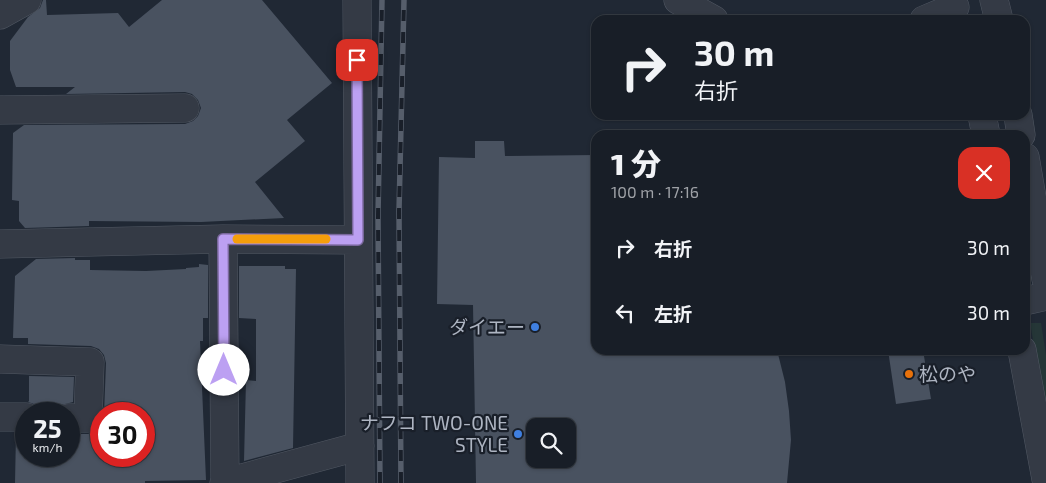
<!DOCTYPE html>
<html lang="ja">
<head>
<meta charset="utf-8">
<style>
  :root { --surface:#181e27; --page:#252b33; --text:#f1f3f6; --muted:#9fa2a7; --line:#363c44 }
  body { margin:0; font-family:"Exo 2","Noto Sans JP",sans-serif; background:var(--page); color:var(--text); height:100vh; display:flex; flex-direction:column; font-size:19px; white-space:nowrap }
  * { box-sizing:border-box; margin:0 }
  p { font-size:16px; color:var(--muted) }
  .icon { flex:none; width:28px; height:28px; fill:none; stroke:currentColor; stroke-width:2; stroke-linecap:round; stroke-linejoin:round }
  .map { position:relative; flex:1; overflow:hidden }
  .details { position:absolute; left:591px; top:130px; width:439px; height:225px; display:flex; flex-direction:column; background:var(--surface); border-radius:15px; box-shadow:0 1px 4px #0004,0 0 0 1px var(--line) }
  .details>* { flex:none }
  .banner { position:absolute; left:591px; top:15px; width:439px; height:105px; border-radius:15px; box-shadow:0 1px 4px #0004,0 0 0 1px var(--line); background:#181e27; color:var(--text); overflow:hidden }
  .tools { position:absolute; left:526px; top:418px; display:grid; gap:10px }
  .tools a { display:grid; place-items:center; width:50px; height:50px; border-radius:10px; background:var(--surface); box-shadow:0 1px 4px #0004,0 0 0 1px var(--line); font-size:25px }
  .speed { position:absolute; left:15px; top:402px; display:flex; gap:10px; font-size:25px; font-weight:700; text-align:center }
  .speed>* { display:grid; place-content:center; width:65px; height:65px; border-radius:50%; background:var(--surface); box-shadow:0 1px 4px #0004,0 0 0 1px var(--line); line-height:1 }
  .speed small { font-size:12px; font-weight:400 }
  .speed .limit { border:8px solid #d22; background:#fff; color:#111 }
  .pin { position:absolute; display:grid; place-items:center; width:42px; height:42px; color:#fff; margin:-21px; border-radius:10px; box-shadow:0 2px 8px #0006 }
  .me { position:absolute; width:55px; margin:-28px; rotate:0deg; stroke-linejoin:round; filter:drop-shadow(0 0 4px #0008) }
  .turn { display:flex; align-items:center; gap:18px; height:105px; padding:0 20px; font-size:22px }
  .turn .icon { width:65px; height:65px; stroke-width:2.5 }
  .turn b { display:block; font-size:35px; line-height:42px }
  .round { display:grid; place-items:center; flex:none; width:52px; height:52px; border-radius:15px; background:var(--page) }
  .headline { display:flex; align-items:center; justify-content:space-between; height:85px; padding:0 20px }
  h1 { font-size:30px; font-weight:800; line-height:38px }
  ul { padding:0; list-style:none }
  li { display:flex; align-items:center; gap:15px; height:65px; padding:0 20px }
  li div { flex:1 }
  li b { display:block; font-size:19px }
  li em { font-style:normal }
  .map>svg:first-child { display:block }
  .green { fill:#253637 }
  .building { fill:#495260; fill-rule:evenodd }
  .lines { fill:none; stroke-linecap:round; stroke-linejoin:round }
  .minor-casing { stroke:#515863; stroke-width:29 }
  .minor { stroke:#343a45; stroke-width:28 }
  .rail-casing { stroke:#565e6b; stroke-width:5.5 }
  .rail { stroke:#191f29; stroke-width:4; stroke-dasharray:11; stroke-linecap:butt }
  .route-casing { stroke:#7a689d; stroke-width:12 }
  .route { stroke:#bca0f2; stroke-width:9 }
  .slow { stroke:#f59e0b; stroke-width:9 }
  .shop-dot { fill:#3f7fe0; stroke:#191f29; stroke-width:2 }
  .food-dot { fill:#e8710a; stroke:#191f29; stroke-width:2 }
  .labels { text-anchor:middle; stroke-width:4.5; stroke-linejoin:round; paint-order:stroke }
  .poi-label { font-size:19px; fill:#aeb5c2; stroke:#191f29; text-anchor:end }
</style>
</head>
<body>
<div class="map">
<svg width="1046" height="483" viewBox="0 0 1046 483">
  <rect width="100%" height="100%" fill="#202834"/>
  <path class="green" d="M 1030,323 L 1041,323 L 1046,355 L 1046,413 Z"/>
  <path class="building" d="M 43,0 L 46,0 L 47,15 L 118,13 L 129,27 L 162,0 L 262,0 L 332,83 L 287,120 L 305,141 L 255,182 L 284,218 L 201,222 L 89,221 L 89,226 L 25,228 L 19,221 L 19,201 L 12,200 L 13,133 L 24,125 L 185,124 L 193,121 L 198,116 L 201,108 L 198,100 L 192,94 L 185,92 L 66,94 L 75,87 L 16,87 L 10,70 L 10,41 L 28,17 L 40,8 Z
    M 475,141 L 504,141 L 505,156 L 596,155 L 596,350 L 777,350 L 785,382 L 789,411 L 791,440 L 787,483 L 476,483 L 473,305 L 437,304 L 439,157 L 475,158 ZM 535,426 L 568,426 L 568,459 L 535,459 Z
    M 75,258 L 75,260 L 90,260 L 90,270 L 146,271 L 186,269 L 186,268 L 199,267 L 199,264 L 208,265 L 208,318 L 203,318 L 203,341 L 200,341 L 206,480 L 145,481 L 145,483 L 15,483 L 16,433 L 26,433 L 26,456 L 69,456 L 69,434 L 88,434 L 96,431 L 101,426 L 101,456 L 144,456 L 144,414 L 104,414 L 106,363 L 104,355 L 99,349 L 91,346 L 28,344 L 28,338 L 13,338 L 15,276 L 36,259 Z
    M 239,266 L 285,266 L 285,269 L 296,269 L 293,448 L 244,461 L 246,380 L 256,381 L 256,319 L 239,318 Z
    M 888,350 L 923,350 L 931,399 L 896,404 Z
    M 29,376 L 74,377 L 73,402 L 61,405 L 54,414 L 41,414 L 39,409 L 34,404 L 28,402 L 29,401 Z"/>
  <g class="lines">
    <defs>
      <path id="minor" d="M 357,0 L 360,483
        M 678,0 L 714,20
        M 994,0 L 999,20
        M 0,15 L 27,0
        M 924,20 L 955,7
        M 0,110 L 185,108
        M 982,115 L 986,135
        M 1018,115 L 1021,135
        M 1025,157 L 1046,279
        M 223,239 L 225,483
        M 0,244 L 223,239 L 358,240
        M 1025,301 L 1046,296
        M 1022,350 L 1046,479
        M 0,359 L 90,362 L 88,418 L 69,418
        M 0,417 L 26,417
        M 224,483 L 360,446"/>
    </defs>
    <use href="#minor" class="minor-casing"/>
    <use href="#minor" class="minor"/>
    <defs>
      <path id="rail" d="M 380,483 L 378,216 L 382,0
        M 401,483 L 399,211 L 404,0"/>
    </defs>
    <use href="#rail" class="rail-casing"/>
    <use href="#rail" class="rail"/>
  </g>
  <g class="lines">
    <defs>
      <path id="route" d="M 224,370 L 223,239 L 358,240 L 357,60"/>
    </defs>
    <use href="#route" class="route-casing"/>
    <use href="#route" class="route"/>
    <path class="slow" d="M 237,239 L 326,239"/>
  </g>
  <g class="shop-dot">
    <circle cx="535" cy="327" r="5"/>
    <circle cx="518" cy="434" r="5"/>
  </g>
  <circle class="food-dot" cx="909" cy="374" r="5"/>
  <g class="labels">
    <g class="poi-label">
      <text x="525" y="334">ダイエー</text>
      <text x="919" y="381" text-anchor="start">松のや</text>
      <text x="508" y="430">ナフコ TWO-ONE<tspan x="508" dy="22">STYLE</tspan></text>
    </g>
  </g>
</svg>
<div class="tools">
<a><svg class="icon" aria-label="search" viewBox="0 0 24 24"><circle cx="10" cy="10" r="6"/><path d="M15 15l6 6"/></svg></a>
</div>
<div class="speed"><div>25<small>km/h</small></div><div class="limit">30</div></div>
<div class="pin" style="left:357px;top:60px;background:#d93025"><svg class="icon" aria-label="arrive" viewBox="0 0 24 24"><path d="M6 21V4h12l-3 4 3 4H6"/></svg></div>
<svg class="me" style="left:224px;top:370px" viewBox="-20 -20 40 40"><circle r="19" fill="#fff"/><path d="M0-13L10 11 0 6-10 11z" fill="#bca0f2"/></svg>
<div class="banner">
<div class="turn"><svg class="icon" aria-label="right" viewBox="0 0 24 24"><path d="M7 20v-9h11M14 6l5 5-5 5"/></svg><div><b>30 m</b>右折</div></div>
</div>
<section class="details">
<div class="headline"><div><h1>1 分</h1><p>100 m · 17:16</p></div><a class="round" style="background:#d93025;color:#fff"><svg class="icon" aria-label="close" viewBox="0 0 24 24"><path d="M6 6l12 12M18 6L6 18"/></svg></a></div>
<ul>
<li><svg class="icon" aria-label="right" viewBox="0 0 24 24"><path d="M7 20v-9h11M14 6l5 5-5 5"/></svg><div><b>右折</b></div><em>30 m</em></li>
<li><svg class="icon" aria-label="left" viewBox="0 0 24 24"><path d="M17 20v-9H6M10 6l-5 5 5 5"/></svg><div><b>左折</b></div><em>30 m</em></li>
</ul>
</section>
</div>
</body>
</html>
